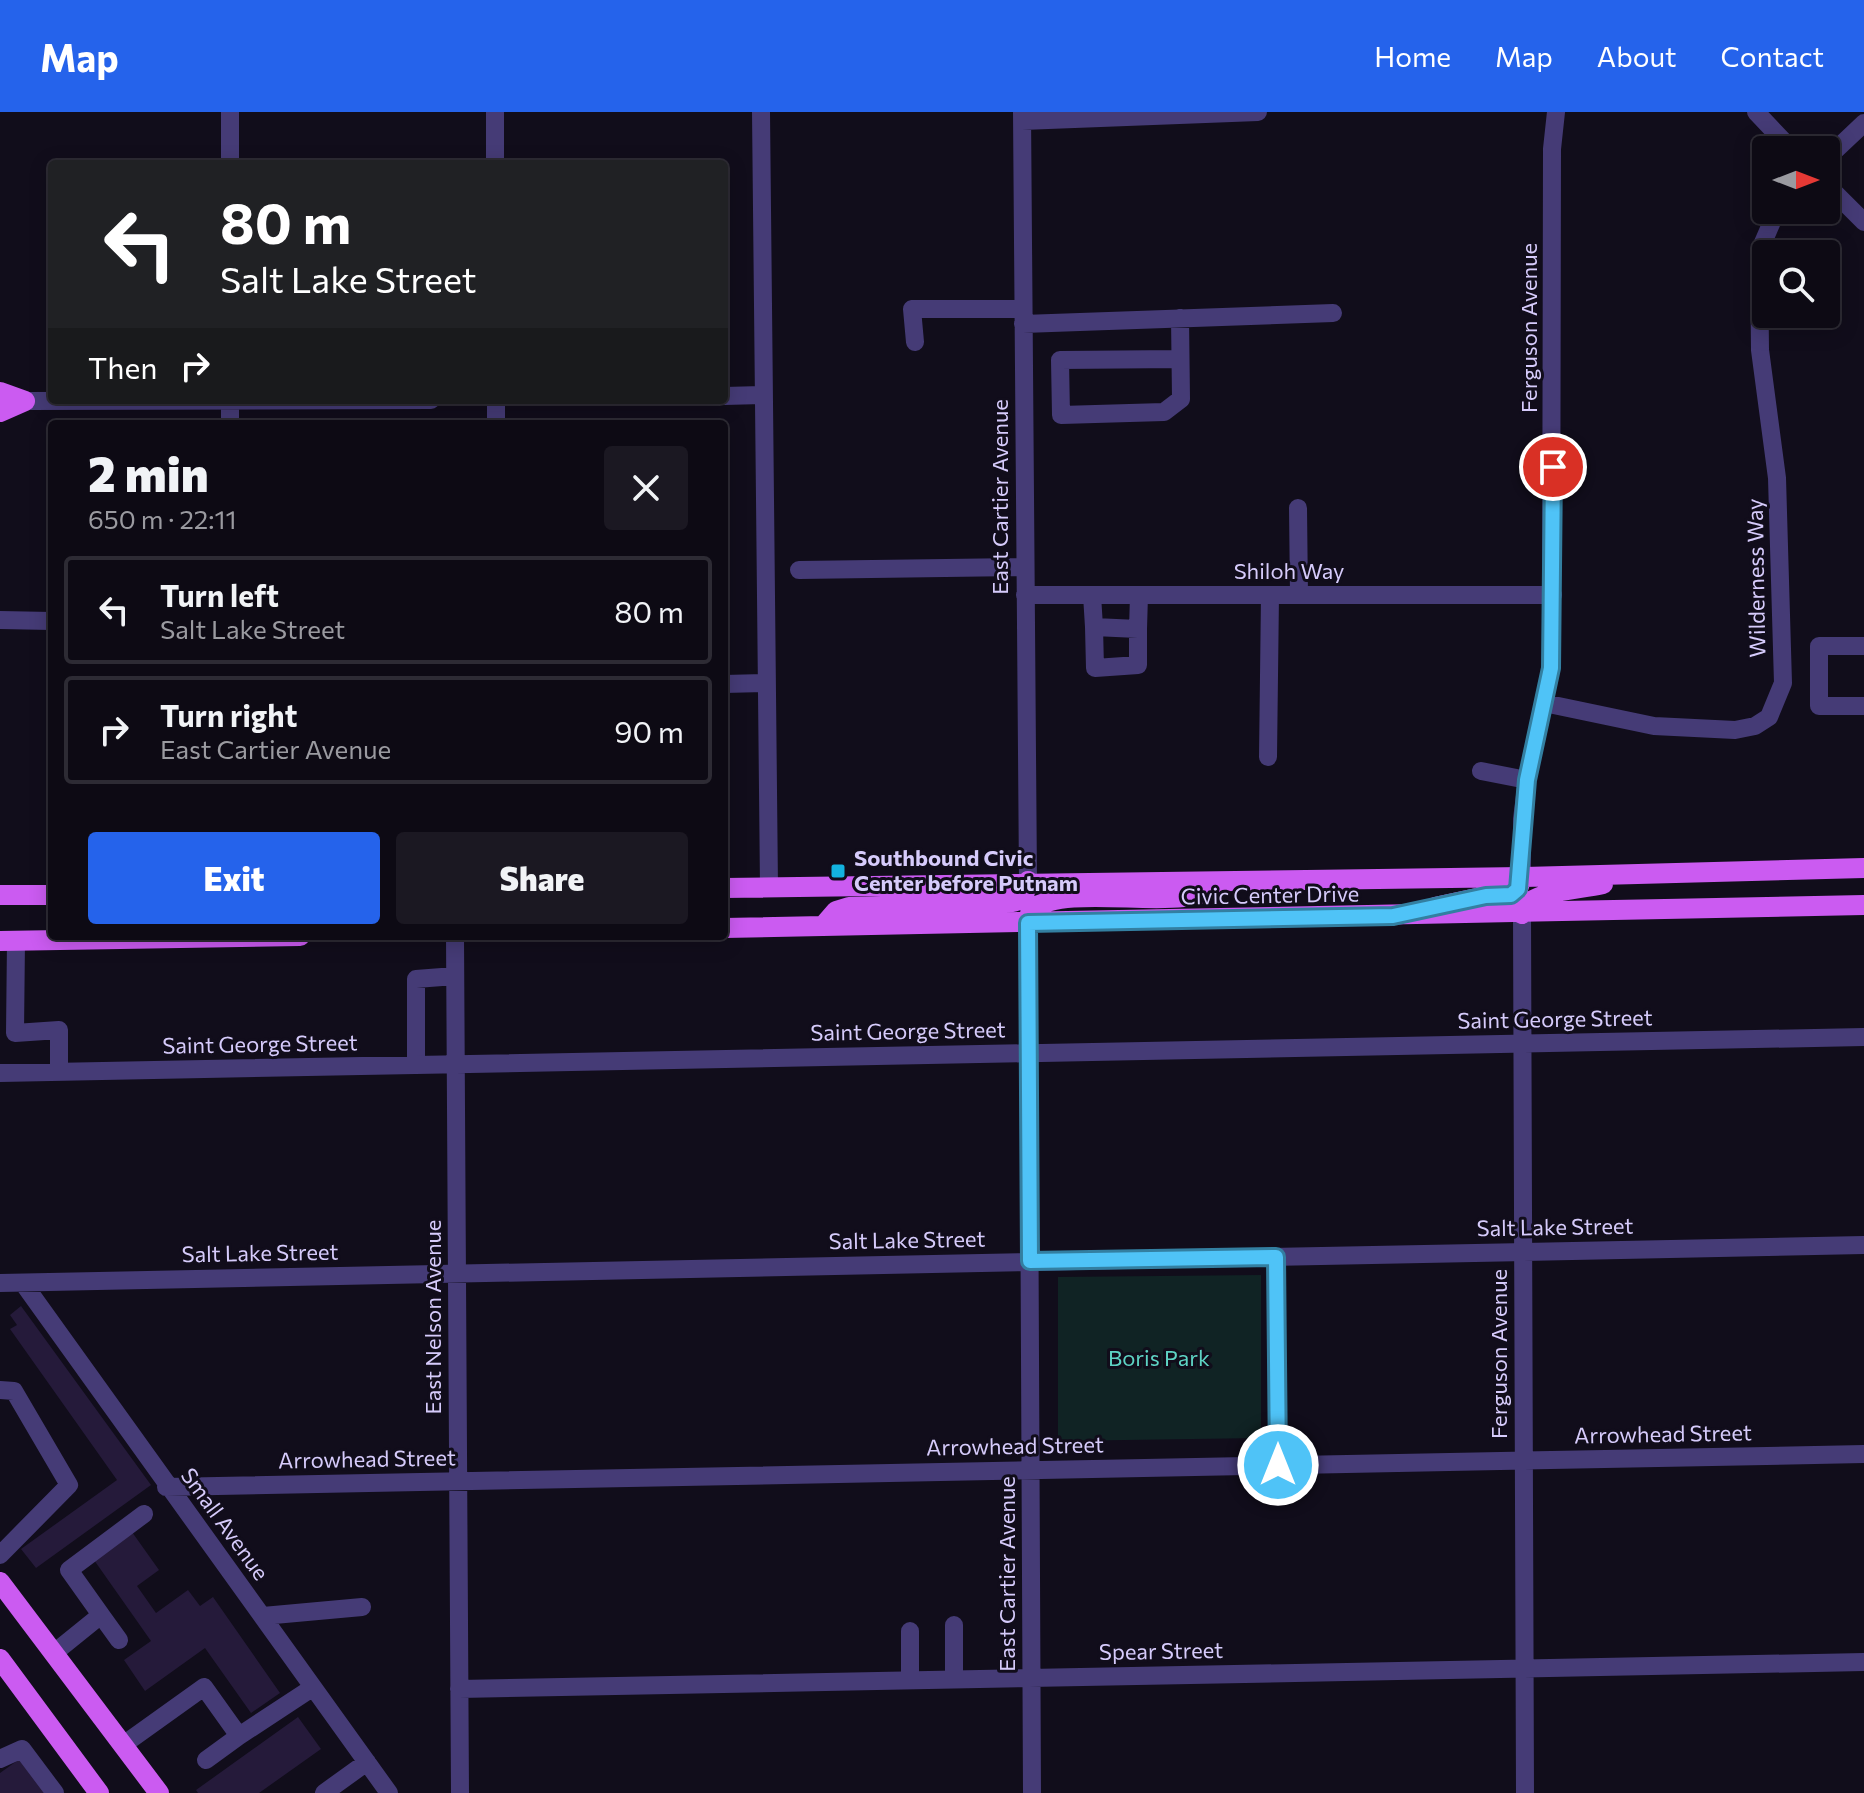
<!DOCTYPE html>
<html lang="en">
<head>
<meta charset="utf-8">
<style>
  :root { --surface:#0d0a14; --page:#1b1822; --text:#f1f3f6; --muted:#9a9aa0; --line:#2d2b34; --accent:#2563eb }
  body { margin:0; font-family:Commissioner,sans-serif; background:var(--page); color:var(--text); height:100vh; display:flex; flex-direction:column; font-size:30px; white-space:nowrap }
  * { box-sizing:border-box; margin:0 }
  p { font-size:26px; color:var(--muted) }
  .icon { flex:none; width:44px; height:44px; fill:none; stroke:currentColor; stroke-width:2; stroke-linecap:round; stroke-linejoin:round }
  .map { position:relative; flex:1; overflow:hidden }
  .details { position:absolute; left:48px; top:308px; width:680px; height:520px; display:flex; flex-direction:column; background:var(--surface); border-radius:8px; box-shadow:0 4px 20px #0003,0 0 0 2px var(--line) }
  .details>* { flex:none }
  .hud { position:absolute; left:48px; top:48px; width:680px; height:244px; border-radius:8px; box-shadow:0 4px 20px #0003,0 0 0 2px var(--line); background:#202124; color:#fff; overflow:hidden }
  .needle { width:52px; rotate:90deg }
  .controls { position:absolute; left:1752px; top:24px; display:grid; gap:16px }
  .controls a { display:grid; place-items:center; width:88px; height:88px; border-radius:8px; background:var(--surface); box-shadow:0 4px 20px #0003,0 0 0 2px var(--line); font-size:40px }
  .pin { position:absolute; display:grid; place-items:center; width:68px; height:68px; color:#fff; margin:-34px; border:4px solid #fff; border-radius:50%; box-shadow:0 2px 8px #0007 }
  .me { position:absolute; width:88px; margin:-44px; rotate:0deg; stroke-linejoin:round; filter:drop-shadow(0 0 6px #0008) }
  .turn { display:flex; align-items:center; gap:28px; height:168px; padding:0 40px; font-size:36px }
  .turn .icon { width:104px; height:104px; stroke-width:2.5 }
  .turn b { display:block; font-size:56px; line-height:68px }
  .then { display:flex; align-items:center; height:76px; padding:0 40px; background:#0003; gap:16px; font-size:30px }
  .round { display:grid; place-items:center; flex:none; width:84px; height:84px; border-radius:8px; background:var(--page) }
  .summary { display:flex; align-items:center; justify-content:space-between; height:136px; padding:0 40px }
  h1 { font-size:48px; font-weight:800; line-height:60px }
  .primary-button { display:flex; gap:16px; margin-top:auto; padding:16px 40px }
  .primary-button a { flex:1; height:92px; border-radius:8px; background:var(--accent); color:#fff; font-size:32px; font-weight:800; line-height:92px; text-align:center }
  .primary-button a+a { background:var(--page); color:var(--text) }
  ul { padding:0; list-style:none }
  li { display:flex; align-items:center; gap:24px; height:108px; margin:0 16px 12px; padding:0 24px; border:4px solid var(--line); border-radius:8px }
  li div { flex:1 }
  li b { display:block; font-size:30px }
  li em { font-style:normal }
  header { display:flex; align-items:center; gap:48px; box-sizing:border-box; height:112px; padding:0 40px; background:var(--accent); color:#fff }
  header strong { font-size:38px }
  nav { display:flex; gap:44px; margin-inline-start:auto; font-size:28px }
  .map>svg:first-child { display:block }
  .green { fill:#102324 }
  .building { fill:#251a3a }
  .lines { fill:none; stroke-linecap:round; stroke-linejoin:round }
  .minor { stroke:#453b76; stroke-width:18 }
  .major { stroke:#cb5bf1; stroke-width:20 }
  .route-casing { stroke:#337fa1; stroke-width:20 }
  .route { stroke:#4fc3f7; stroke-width:14 }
  .poi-dot { fill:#13b2df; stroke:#110d1b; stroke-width:3 }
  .labels { text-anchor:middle; stroke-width:6; stroke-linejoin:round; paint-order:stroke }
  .street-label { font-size:22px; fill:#d6cbfb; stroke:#110d1b }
  .poi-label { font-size:22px; font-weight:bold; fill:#d6cbfb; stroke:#110d1b; text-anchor:start }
  .park-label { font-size:22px; fill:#5ed3c4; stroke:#110d1b }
</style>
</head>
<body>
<header>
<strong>Map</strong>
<nav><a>Home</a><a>Map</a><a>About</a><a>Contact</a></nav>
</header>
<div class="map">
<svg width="1864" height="1681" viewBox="0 0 1864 1681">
  <rect width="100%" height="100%" fill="#110d1b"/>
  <path class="green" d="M 1261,1163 L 1261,1326 L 1058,1329 L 1058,1165 Z"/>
  <path class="building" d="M 21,1194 L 151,1373 L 36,1456 L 21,1437 L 117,1368 L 10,1217 L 17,1213 L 10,1203 Z
    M 132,1420 L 159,1458 L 137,1474 L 156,1501 L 188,1478 L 200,1494 L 213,1485 L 280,1581 L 251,1601 L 205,1536 L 145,1579 L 124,1548 L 151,1529 L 94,1448 Z
    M 298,1605 L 321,1637 L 259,1681 L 198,1681 L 196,1678 Z
    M 21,1646 L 45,1681 L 0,1681 L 0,1661 Z"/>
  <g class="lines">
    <path class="minor" d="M 230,0 L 230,52
      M 495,0 L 495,52
      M 761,0 L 769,775
      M 1022,0 L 1028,769
      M 1756,0 L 1792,38
      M 1022,9 L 1258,0
      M 1826,47 L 1864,11
      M 1826,72 L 1864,110
      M 1180,206 L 1181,287 L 1164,300 L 1061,303 L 1060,248 L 1180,247
      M 1023,212 L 1333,201
      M 915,230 L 912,197 L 1023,197
      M 724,284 L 762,283
      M 230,288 L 230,312
      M 496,288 L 496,312
      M 25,289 L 431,288
      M 1298,396 L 1299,483
      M 799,458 L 1025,455
      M 1025,483 L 1553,483
      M 1092,483 L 1094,515 L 1138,517 L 1139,483
      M 0,508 L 52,509
      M 1094,515 L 1095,556 L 1138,553 L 1138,517
      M 1864,534 L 1819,534 L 1819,594 L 1864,594
      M 724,572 L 766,571
      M 1544,591 L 1654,614 L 1735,618 L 1755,614 L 1769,605 L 1783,571 L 1777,366 L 1760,238 L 1759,140 L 1777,98
      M 1268,645 L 1270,483
      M 1481,659 L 1527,668
      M 1522,765 L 1522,707 L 1527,668 L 1551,556 L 1552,37 L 1556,0
      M 1522,802 L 1525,1681
      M 1028,811 L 1032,1681
      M 455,824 L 460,1681
      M 16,829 L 15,921 L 59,918 L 59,960
      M 416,953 L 416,867 L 455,864
      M 0,961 L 1864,925
      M 1276,1145 L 1278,1353
      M 0,1171 L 1864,1133
      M 23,1171 L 389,1681
      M 0,1278 L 14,1279 L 69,1373 L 0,1443
      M 166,1375 L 1864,1342
      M 101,1503 L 119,1528
      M 263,1504 L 362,1495
      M 954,1513 L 954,1567
      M 54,1541 L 101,1503 L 69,1458 L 144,1402
      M 910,1568 L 910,1519
      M 459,1577 L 1864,1550
      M 239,1624 L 312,1576
      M 123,1633 L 204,1575 L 239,1624 L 206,1648
      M 0,1647 L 22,1637 L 55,1681
      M 324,1681 L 367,1650"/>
    <path class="major" d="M 0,280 L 25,289
      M 0,300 L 25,289
      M 724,776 L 1522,765 L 1864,756
      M 0,783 L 52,783
      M 1435,795 L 1486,784 L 1511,783 L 1518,777 L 1522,765
      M 1522,802 L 1524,794 C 1544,777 1578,778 1603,772
      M 1028,811 L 1031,797 C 1076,768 1191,805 1222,770
      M 823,814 L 836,799 L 849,795 L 1013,790 L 1023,787 L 1028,769
      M 724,816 L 1864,793
      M 0,829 L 300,824
      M 0,1470 L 159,1681
      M 0,1547 L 99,1681"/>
  </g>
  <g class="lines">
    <defs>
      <path id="route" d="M 1278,1353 L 1276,1145 L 1030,1149 L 1028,811 L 1393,804 L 1486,784 L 1511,783 L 1518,777 L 1527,668 L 1551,556 L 1553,355"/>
    </defs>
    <use href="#route" class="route-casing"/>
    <use href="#route" class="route"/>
  </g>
  <rect class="poi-dot" x="830" y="751" width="16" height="16" rx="4"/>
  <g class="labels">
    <g class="street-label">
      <text transform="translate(1529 216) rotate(-90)" y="8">Ferguson Avenue</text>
      <text transform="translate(1000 385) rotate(-90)" y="8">East Cartier Avenue</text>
      <text x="1289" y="467">Shiloh Way</text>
      <text transform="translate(1756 466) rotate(-91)" y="8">Wilderness Way</text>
      <text transform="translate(1270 783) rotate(-1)" y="8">Civic Center Drive</text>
      <text transform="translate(1555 907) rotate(-1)" y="8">Saint George Street</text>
      <text transform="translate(908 919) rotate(-1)" y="8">Saint George Street</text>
      <text transform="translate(260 932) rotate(-1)" y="8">Saint George Street</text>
      <text transform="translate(1555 1115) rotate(-1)" y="8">Salt Lake Street</text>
      <text transform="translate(907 1128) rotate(-1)" y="8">Salt Lake Street</text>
      <text transform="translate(260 1141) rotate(-1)" y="8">Salt Lake Street</text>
      <text transform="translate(433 1205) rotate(-90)" y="8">East Nelson Avenue</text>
      <text transform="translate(1499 1242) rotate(-90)" y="8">Ferguson Avenue</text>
      <text transform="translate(1663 1322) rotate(-1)" y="8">Arrowhead Street</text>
      <text transform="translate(1015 1334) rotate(-1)" y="8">Arrowhead Street</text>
      <text transform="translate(367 1347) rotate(-1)" y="8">Arrowhead Street</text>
      <text transform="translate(225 1412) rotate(54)" y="8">Small Avenue</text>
      <text transform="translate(1007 1462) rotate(-90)" y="8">East Cartier Avenue</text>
      <text transform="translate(1161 1539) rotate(-1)" y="8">Spear Street</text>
    </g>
    <g class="poi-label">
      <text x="854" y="754">Southbound Civic<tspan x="854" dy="25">Center before Putnam</tspan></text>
    </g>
    <g class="park-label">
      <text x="1159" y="1254">Boris Park</text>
    </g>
  </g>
</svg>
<div class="controls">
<a><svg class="needle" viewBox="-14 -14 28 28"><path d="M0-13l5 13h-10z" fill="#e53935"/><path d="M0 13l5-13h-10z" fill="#9a9aa0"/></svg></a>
<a><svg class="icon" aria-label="search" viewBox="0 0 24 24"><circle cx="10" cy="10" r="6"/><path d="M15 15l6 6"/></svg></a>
</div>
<div class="pin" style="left:1553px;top:355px;background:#d93025"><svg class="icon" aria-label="arrive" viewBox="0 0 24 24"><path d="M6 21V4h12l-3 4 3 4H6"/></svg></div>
<svg class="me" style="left:1278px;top:1353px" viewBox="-20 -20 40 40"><circle r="17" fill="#4fc3f7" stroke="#fff" stroke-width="3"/><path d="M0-11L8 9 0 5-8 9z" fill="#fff"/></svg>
<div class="hud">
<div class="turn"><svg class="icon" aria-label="left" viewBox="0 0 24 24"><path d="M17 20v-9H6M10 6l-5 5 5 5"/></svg><div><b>80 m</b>Salt Lake Street</div></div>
<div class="then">Then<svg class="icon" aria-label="right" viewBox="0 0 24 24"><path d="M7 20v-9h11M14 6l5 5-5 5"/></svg></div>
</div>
<section class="details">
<div class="summary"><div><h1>2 min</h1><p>650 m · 22:11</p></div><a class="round"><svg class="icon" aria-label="close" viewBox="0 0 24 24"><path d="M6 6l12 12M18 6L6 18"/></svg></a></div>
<ul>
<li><svg class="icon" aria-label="left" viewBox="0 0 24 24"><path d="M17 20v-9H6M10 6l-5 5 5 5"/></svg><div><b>Turn left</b><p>Salt Lake Street</p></div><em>80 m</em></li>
<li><svg class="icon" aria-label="right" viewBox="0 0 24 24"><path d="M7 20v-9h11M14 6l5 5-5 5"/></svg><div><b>Turn right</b><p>East Cartier Avenue</p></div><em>90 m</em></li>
</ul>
<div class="primary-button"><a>Exit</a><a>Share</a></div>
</section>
</div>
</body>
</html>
